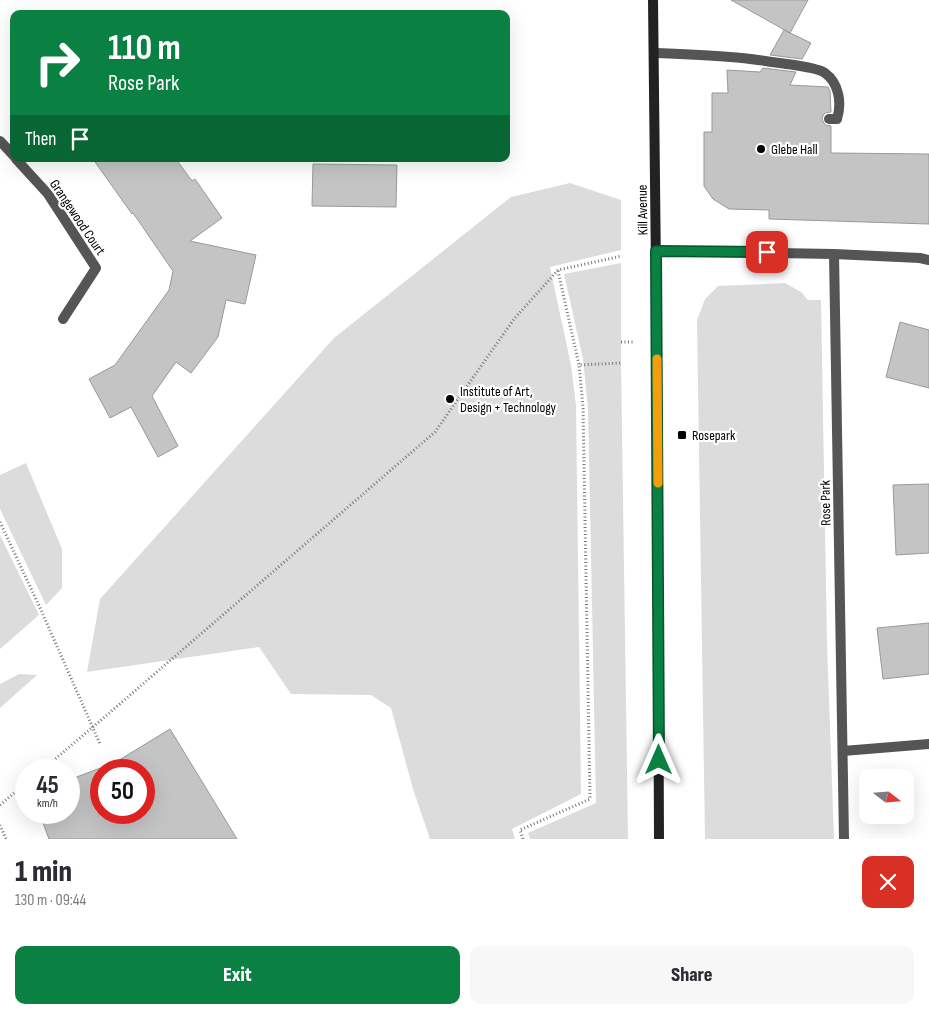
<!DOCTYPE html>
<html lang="en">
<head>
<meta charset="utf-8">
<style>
  :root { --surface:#fff; --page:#f7f7f7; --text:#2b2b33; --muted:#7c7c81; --accent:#0b8043 }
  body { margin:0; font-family:"Sofia Sans Condensed",sans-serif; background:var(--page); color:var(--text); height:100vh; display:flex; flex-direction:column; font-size:19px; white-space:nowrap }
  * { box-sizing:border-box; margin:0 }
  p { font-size:16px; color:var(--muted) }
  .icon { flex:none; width:28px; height:28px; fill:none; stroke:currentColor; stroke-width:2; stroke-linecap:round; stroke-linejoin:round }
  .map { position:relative; height:839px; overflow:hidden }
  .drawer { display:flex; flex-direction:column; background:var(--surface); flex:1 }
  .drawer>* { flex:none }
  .hud { position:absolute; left:10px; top:10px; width:500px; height:152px; border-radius:10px; box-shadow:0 5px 20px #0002; background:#0b8043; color:#fff; overflow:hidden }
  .needle { width:32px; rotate:107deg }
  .tools { position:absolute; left:859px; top:769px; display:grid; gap:10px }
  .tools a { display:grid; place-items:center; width:55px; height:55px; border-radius:10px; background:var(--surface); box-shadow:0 5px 20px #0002; font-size:25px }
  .speed { position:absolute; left:15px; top:759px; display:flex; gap:10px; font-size:25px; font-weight:700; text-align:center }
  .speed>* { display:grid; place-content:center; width:65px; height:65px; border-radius:50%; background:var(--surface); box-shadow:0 5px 20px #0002; line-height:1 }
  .speed small { font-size:12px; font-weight:400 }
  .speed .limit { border:8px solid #d22; background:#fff; color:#111 }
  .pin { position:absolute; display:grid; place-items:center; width:42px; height:42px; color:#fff; margin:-21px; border-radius:10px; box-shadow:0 2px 8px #0006 }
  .me { position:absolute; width:55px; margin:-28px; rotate:0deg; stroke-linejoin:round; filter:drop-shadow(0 0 4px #0008) }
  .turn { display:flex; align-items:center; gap:18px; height:105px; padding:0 15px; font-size:22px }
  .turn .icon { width:65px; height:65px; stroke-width:2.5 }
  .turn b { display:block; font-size:35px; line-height:42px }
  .then { display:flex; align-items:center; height:48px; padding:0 15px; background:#0003; gap:10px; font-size:19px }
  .round { display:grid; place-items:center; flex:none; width:52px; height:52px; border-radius:10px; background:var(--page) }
  .headline { display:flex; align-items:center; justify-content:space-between; height:85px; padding:0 15px }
  h1 { font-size:30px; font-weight:800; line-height:38px }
  .action { display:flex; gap:10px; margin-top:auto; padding:10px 15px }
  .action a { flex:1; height:58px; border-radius:10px; background:var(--accent); color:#fff; font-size:20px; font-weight:800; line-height:58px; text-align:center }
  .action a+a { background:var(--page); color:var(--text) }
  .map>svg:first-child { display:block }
  .green { fill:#dcdcdc }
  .building { fill:#c4c4c4; stroke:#999; fill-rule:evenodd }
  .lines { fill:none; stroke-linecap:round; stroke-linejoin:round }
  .path { stroke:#777; stroke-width:3; stroke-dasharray:1 2.5; stroke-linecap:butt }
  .service { stroke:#555; stroke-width:10 }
  .minor { stroke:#555; stroke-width:10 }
  .secondary { stroke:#222; stroke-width:10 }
  .route-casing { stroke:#07532c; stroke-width:12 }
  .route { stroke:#0b8043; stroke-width:9 }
  .slow { stroke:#f59e0b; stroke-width:9 }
  .poi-dot { fill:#000; stroke:#fff; stroke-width:2 }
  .labels { text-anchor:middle; stroke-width:4.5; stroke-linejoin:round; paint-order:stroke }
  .poi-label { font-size:14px; fill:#000; stroke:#fff; text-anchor:start }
  .street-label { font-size:14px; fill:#000; stroke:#fff }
</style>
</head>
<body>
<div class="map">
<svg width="929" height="839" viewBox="0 0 929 839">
  <rect width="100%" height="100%" fill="#fff"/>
  <path class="green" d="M 570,183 L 621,200 L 621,250 L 550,267 L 571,365 L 576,405 L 581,794 L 512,829 L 515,839 L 430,839 L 413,789 L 391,708 L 371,695 L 291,694 L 259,647 L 87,672 L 100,599 L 334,338 L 511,197 Z
    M 621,263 L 621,363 L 628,839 L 530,839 L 528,833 L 596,803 L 588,409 L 583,359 L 564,274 Z
    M 785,283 L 801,292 L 808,300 L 821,300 L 827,643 L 834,839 L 705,839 L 697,320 L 705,299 L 718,286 Z
    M 26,463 L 62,549 L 62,588 L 46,605 L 0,509 L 0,475 Z
    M 0,535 L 39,615 L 0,649 Z
    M 19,674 L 37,675 L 0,708 L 0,684 Z"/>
  <path class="building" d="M 731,0 L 808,0 L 790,33 Z
    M 784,30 L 811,43 L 802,59 L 770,55 Z
    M 763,68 L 796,72 L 790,85 L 828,87 L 830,91 L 831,112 L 825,113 L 823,116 L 822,119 L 825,125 L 831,126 L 831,153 L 929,154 L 929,224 L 769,219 L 769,210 L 729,209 L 713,199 L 704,186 L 704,132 L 712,132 L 712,93 L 728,93 L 727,70 L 760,72 Z
    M 93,159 L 176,159 L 192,181 L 195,179 L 222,218 L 190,241 L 256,255 L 245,304 L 226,300 L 218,337 L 191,373 L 176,362 L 152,396 L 178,446 L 158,457 L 131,407 L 110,418 L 89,379 L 115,365 L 169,290 L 173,271 L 133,213 L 132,214 Z
    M 313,164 L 397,165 L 396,207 L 312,206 Z
    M 900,322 L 929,330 L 929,388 L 886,377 Z
    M 929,484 L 929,553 L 896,555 L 893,485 Z
    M 929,623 L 929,674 L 883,679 L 877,628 Z
    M 170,729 L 237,839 L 49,839 L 39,812 L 69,812 L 69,780 L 116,762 ZM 101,770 L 144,770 L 144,812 L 101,812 Z"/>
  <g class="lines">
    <path class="path" d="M 558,271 L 579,365 L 621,363
      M 621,342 L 633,342
      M 0,522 L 41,610 L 100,744
      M 42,770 L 93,727 L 435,432 L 514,319 L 558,270 L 622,256
      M 0,805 L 26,783
      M 0,825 L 6,839
      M 523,839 L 520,830 L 590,799 L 583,407 L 579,365"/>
    <path class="service" d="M 654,53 C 679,54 705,55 730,57 C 747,58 764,61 780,63 C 792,65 816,67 825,73 C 839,83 842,103 837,119 L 829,119"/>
    <path class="minor" d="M 0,141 L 14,156
      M 16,159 L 48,194 L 96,268 L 63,319
      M 656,251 L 834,254 L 920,258 L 929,260
      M 834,254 L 844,839
      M 843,751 L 929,744"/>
    <path class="secondary" d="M 653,0 L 657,363 L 659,839"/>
  </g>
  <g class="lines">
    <defs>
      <path id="route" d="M 659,760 L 656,251 L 767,252"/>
    </defs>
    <use href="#route" class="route-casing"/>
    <use href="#route" class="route"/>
    <path class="slow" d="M 657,359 L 658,483"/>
  </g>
  <g class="poi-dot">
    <circle cx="761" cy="149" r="5"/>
    <circle cx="450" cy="399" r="5"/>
    <rect x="677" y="430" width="10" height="10" rx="2.5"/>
  </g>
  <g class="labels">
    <g class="poi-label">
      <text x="771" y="154">Glebe Hall</text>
      <text x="460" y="396">Institute of Art,<tspan x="460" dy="16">Design + Technology</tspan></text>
      <text x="692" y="440">Rosepark</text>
    </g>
    <g class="street-label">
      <text transform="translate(642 210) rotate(-91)" y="5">Kill Avenue</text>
      <text transform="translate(78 217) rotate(56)" y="5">Grangewood Court</text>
      <text transform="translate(825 503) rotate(-91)" y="5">Rose Park</text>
    </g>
  </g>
</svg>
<div class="tools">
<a><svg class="needle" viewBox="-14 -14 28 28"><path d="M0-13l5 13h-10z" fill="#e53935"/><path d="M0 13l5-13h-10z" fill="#7c7c81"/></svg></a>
</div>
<div class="speed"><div>45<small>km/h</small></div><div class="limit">50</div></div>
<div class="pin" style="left:767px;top:252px;background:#d93025"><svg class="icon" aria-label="arrive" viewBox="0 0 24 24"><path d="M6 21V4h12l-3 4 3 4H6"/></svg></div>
<svg class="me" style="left:659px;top:760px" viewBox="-20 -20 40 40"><path d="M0-17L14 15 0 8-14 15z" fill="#0b8043" stroke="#fff" stroke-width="4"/></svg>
<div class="hud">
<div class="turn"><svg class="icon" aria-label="right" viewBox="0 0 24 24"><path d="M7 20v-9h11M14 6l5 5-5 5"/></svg><div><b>110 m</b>Rose Park</div></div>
<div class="then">Then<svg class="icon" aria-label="arrive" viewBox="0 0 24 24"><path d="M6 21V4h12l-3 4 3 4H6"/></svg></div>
</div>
</div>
<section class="drawer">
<div class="headline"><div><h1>1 min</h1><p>130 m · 09:44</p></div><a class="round" style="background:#d93025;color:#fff"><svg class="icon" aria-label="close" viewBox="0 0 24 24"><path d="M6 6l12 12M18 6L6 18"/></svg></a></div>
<div class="action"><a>Exit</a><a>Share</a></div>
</section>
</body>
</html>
